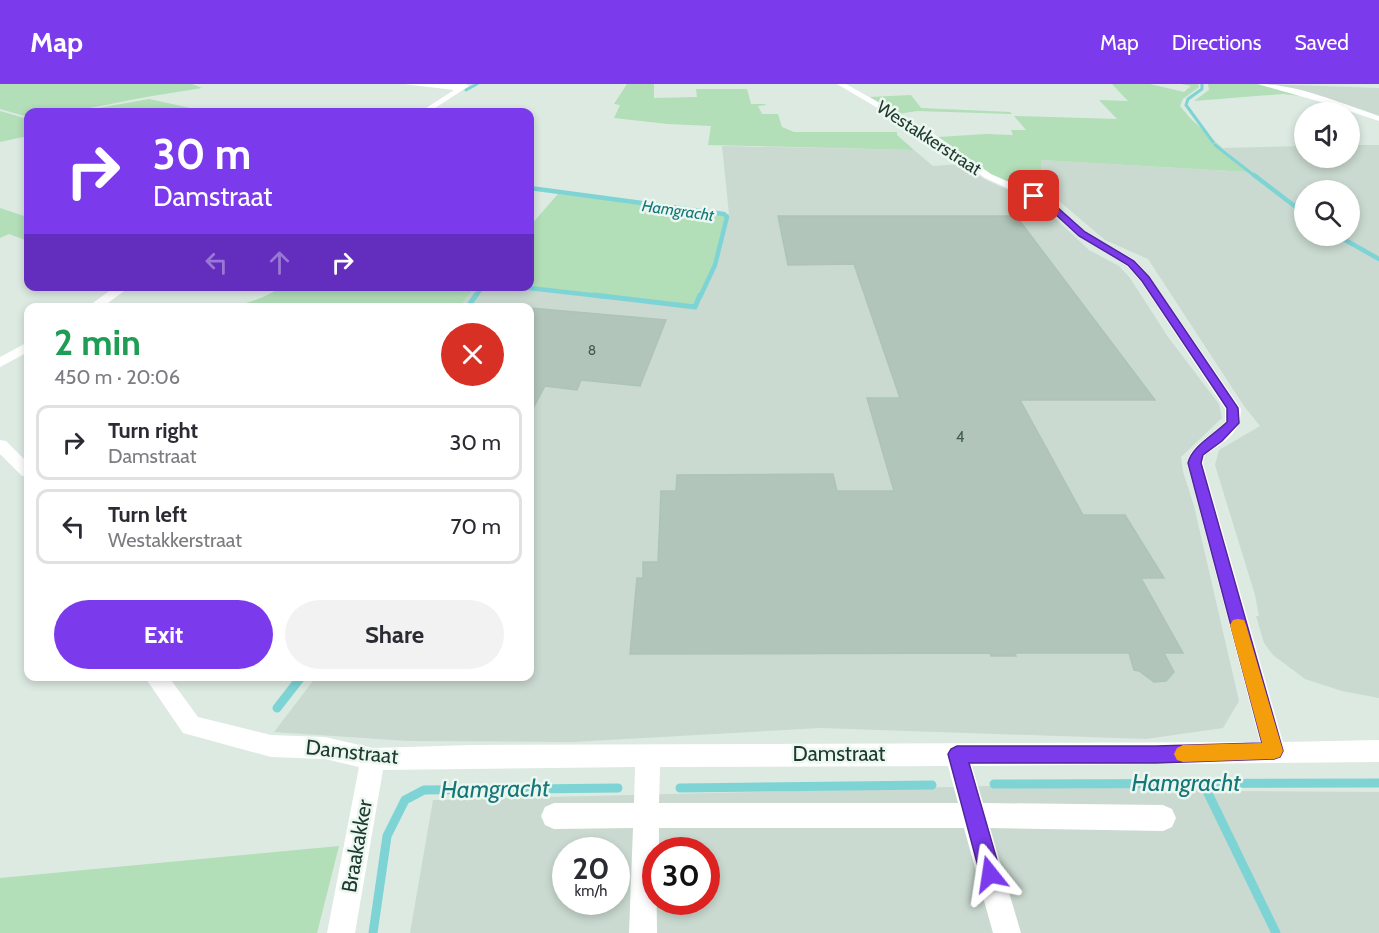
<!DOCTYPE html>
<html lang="en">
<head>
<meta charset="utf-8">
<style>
  :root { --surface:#fff; --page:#f2f2f3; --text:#2b2b33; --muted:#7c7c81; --line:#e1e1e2; --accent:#7c3aed }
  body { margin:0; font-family:Cabin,sans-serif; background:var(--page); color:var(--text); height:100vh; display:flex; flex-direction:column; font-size:22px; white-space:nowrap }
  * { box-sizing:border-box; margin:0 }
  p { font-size:20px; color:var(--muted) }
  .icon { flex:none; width:33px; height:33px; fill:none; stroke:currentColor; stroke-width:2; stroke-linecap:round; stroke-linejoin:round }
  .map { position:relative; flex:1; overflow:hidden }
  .drawer { position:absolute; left:24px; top:219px; width:510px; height:378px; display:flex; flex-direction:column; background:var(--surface); border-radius:12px; box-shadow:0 3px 9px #0003 }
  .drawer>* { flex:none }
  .hud { position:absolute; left:24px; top:24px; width:510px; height:183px; border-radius:12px; box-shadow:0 3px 9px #0003; background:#7c3aed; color:#fff; overflow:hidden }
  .tools { position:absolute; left:1294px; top:18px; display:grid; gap:12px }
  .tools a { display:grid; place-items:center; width:66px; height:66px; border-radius:50%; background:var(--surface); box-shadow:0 3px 9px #0003; font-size:30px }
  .speed { position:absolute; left:552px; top:753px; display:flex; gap:12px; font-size:30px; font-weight:700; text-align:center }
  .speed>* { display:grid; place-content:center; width:78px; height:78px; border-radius:50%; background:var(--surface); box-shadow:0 3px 9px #0003; line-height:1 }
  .speed small { font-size:15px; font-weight:400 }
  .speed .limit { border:9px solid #d22; background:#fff; color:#111 }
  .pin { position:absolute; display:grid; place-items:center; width:51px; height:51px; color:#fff; margin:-26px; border-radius:12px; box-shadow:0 3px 9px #0006 }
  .me { position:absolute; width:66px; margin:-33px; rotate:345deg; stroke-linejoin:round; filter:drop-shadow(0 0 4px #0008) }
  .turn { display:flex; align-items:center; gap:21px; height:126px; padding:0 30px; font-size:27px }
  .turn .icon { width:78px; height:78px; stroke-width:2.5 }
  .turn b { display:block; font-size:42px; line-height:51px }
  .lanes { display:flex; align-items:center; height:57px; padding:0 30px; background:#0003; justify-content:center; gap:30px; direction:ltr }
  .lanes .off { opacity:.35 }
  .round { display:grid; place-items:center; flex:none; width:63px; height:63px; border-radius:32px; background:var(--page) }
  .head { display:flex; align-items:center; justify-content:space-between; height:102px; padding:0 30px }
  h1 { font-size:36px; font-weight:700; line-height:45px; color:#1e9e55 }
  .action { display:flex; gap:12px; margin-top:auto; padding:12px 30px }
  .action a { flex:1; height:69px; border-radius:36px; background:var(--accent); color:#fff; font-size:24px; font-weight:700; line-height:69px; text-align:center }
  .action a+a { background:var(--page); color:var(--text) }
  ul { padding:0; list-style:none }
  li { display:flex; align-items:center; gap:18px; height:75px; margin:0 12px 9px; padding:0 18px; border:3px solid var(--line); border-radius:12px }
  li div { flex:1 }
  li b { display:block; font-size:22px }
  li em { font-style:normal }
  header { display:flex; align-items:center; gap:36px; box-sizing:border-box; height:84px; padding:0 30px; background:var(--accent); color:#fff }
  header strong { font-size:28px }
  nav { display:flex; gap:33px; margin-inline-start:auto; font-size:21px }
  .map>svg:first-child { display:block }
  .built { fill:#cadad0; fill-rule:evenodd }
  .green { fill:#b2deb8 }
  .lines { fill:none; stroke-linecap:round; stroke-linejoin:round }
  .stream-far3 { stroke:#7ed4d5; stroke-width:3 }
  .stream-far2 { stroke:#7ed4d5; stroke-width:4.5 }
  .stream-far1 { stroke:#7ed4d5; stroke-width:5 }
  .stream { stroke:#7ed4d5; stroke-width:9 }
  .building { fill:#b1c5ba; stroke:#aec4b8; stroke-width:1.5 }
  .minor { fill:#fff; fill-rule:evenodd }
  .route { fill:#7c3aed; stroke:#51269a; stroke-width:1.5 }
  .slow { fill:#f59e0b }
  .labels { text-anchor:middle; stroke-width:5; stroke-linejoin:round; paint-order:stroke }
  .far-number-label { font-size:14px; fill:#425d51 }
  .number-label { font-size:15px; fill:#425d51 }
  .far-water-label { font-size:16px; font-style:italic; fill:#13777a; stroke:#ecf7f0 }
  .street-label { font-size:18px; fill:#1d3a2e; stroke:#ecf7f0 }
  .near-street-label { font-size:21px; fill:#1d3a2e; stroke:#ecf7f0 }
  .near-water-label { font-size:24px; font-style:italic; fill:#13777a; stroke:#ecf7f0 }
</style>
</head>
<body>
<header>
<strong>Map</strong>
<nav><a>Map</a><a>Directions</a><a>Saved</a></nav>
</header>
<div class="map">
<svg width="1379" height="849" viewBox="0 0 1379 849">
  <rect width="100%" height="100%" fill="#dceae2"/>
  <path class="built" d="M 1266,0 L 1379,4 L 1379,33 L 1271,2 Z
    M 1350,61 L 1379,61 L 1379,614 L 1342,607 L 1305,595 L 1273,571 L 1264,559 L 1256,532 L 1259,532 L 1255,511 L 1215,381 L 1219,366 L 1260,342 L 1244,322 L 1148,175 L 1105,156 L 1052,111 L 1058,109 L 1042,93 L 1041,76 L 1247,88 L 1223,64 L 1305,62 L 1305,74 L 1350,74 ZM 1305,106 L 1350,106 L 1350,152 L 1305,152 Z
    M 722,62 L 914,66 L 933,82 L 961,80 L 986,96 L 1040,120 L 1089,166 L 1119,182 L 1130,194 L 1168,253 L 1219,320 L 1222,334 L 1181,373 L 1183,388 L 1194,422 L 1239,617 L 1223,644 L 1146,655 L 820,644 L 572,658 L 408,657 L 274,648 L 316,593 L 530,592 L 530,224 L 459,223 L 475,203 L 502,202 L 698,224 L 713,187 L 729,130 Z
    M 1145,698 L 1223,707 L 1379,708 L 1379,849 L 410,849 L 433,716 ZM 566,766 L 616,766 L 616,818 L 566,818 ZM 656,766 L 706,766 L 706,818 L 656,818 Z"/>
  <path class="green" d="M 0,0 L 192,0 L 202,4 L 146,13 L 70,28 L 28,28 L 28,33 L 0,25 Z
    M 627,0 L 654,0 L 654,14 L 697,13 L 696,5 L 747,5 L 751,20 L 765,20 L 766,21 L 758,22 L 762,30 L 778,30 L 782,43 L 794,48 L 897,48 L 897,51 L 914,66 L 708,61 L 711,42 L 668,40 L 614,34 L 620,21 L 614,20 Z
    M 1112,0 L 1150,0 L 1184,8 L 1191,2 L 1181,0 L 1198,0 L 1199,3 L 1183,15 L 1180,22 L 1190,34 L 1248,88 L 1041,76 L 1042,93 L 1058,109 L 1045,113 L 993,92 L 938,53 L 986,50 L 1013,51 L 1011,46 L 1026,46 L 1014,32 L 1117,35 L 1099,16 L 1128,17 Z
    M 1208,0 L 1257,0 L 1301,12 L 1283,10 L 1194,17 L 1209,6 Z
    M 911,11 L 921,24 L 1010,28 L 1012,30 L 917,27 L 898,30 L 870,13 Z
    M 149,15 L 209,28 L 75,28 Z
    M 0,27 L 28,35 L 28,57 L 23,53 L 0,58 Z
    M 558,110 L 729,130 L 713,187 L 698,224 L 503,203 L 530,202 L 530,142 Z
    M 0,124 L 24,132 L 28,130 L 28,157 L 9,150 L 0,154 Z
    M 283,202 L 475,202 L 475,203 L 459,223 L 213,223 C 221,218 227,222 236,221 C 251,219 270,211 283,202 Z
    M 339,762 L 317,849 L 0,849 L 0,794 Z"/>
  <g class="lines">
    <path class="stream-far3" d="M 1202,0 L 1202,5 L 1188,15 L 1186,21 L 1213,58
      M 466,6 L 477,0
      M 1215,61 L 1256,93"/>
    <path class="stream-far2" d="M 1254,91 L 1305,130
      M 530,104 L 724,130 L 727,133 L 715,181 L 700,213
      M 1338,152 L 1379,175
      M 512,202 L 608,213
      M 475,213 L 483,202"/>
    <path class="stream-far1" d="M 594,211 L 695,223 L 700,211
      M 467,224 L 476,211"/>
    <path class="stream" d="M 277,624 L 302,592
      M 1203,699 L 1276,849
      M 994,700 L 1379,699
      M 680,704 L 932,701
      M 373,849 L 387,752 L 405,716 L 424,706 L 618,704"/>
  </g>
  <path class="building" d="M 778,132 L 1016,132 L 1155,316 L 1020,316 L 1083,431 L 1125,431 L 1164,494 L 1141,494 L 1183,569 L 1164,569 L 1174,588 L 1166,597 L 1154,598 L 1139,587 L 1134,586 L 1129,569 L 1015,569 L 1016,572 L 991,572 L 990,569 L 630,570 L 637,494 L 643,494 L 643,478 L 658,478 L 661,407 L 676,407 L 677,391 L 833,390 L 837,407 L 894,407 L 867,314 L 900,314 L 854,180 L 788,181 Z
    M 530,224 L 666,236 L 640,302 L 581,296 L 577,306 L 545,302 L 530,330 Z"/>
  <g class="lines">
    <path class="minor" d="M 404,0 L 466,0 L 469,2 L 429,28 L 420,28 L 454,6 Z
      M 837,0 L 846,0 L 931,48 L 991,90 L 1050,116 L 1086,148 L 1135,176 L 1150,193 L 1241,325 C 1241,350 1224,358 1205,371 L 1203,379 L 1283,658 L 1379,656 L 1379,678 L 972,682 L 983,719 L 1163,721 L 1172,725 L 1176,734 L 1172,743 L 1163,747 L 990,744 L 1021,849 L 993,849 L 964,744 L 659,744 L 659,766 L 656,766 L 657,849 L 629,849 L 633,744 L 554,745 L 545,741 L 541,732 L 545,723 L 554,719 L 634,719 L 635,683 L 383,686 L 355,849 L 327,849 L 359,683 L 325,675 L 271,673 L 183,649 L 144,592 L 168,592 L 198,633 L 271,651 L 325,653 L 373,664 L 473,661 L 1260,658 L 1187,379 C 1191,360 1212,352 1225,338 L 1225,325 L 1141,198 L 1127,182 L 1078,152 L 1042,120 L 985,94 L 925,52 ZM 948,682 L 958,719 L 659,719 L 660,683 Z
      M 1258,0 C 1297,0 1343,20 1379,32 L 1379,37 L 1328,20 Z
      M 116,202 L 131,202 L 101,224 L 86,224 Z
      M 28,258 L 28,268 L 0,283 L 0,273 Z
      M 0,356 L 6,357 L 28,379 L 28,393 L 22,392 L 0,370 Z"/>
  </g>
  <path class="route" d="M 1034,109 L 1049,116 L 1085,148 L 1134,177 L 1149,193 L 1238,324 L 1239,339 L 1222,357 L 1203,371 L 1201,379 L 1283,667 L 1280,673 L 1274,675 L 1156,679 L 969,679 L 1001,790 L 998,797 L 990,800 L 983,797 L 980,790 L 948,670 L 951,665 L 957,662 L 1156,662 L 1262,659 L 1188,379 C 1192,362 1214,351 1227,338 L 1227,324 L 1142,197 L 1128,181 L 1079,152 L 1043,119 L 1031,113 L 1031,110 Z"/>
  <path class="slow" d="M 1238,535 L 1244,536 L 1246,541 L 1283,667 L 1280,673 L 1274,675 L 1183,678 L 1177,676 L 1174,670 L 1177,664 L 1183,661 L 1262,659 L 1230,541 L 1233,536 Z"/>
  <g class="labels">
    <g class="far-number-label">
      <text x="592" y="271">8</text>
    </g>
    <g class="number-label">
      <text x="960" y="358">4</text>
    </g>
    <g class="far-water-label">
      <text transform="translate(678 126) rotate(8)" y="6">Hamgracht</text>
    </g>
    <g class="street-label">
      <text transform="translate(929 54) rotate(33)" y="6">Westakkerstraat</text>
    </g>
    <g class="near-street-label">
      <text transform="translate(352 668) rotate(6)" y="7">Damstraat</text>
      <text x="839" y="677">Damstraat</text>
      <text transform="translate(357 762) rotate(-80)" y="7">Braakakker</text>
    </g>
    <g class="near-water-label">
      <text x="1186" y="707">Hamgracht</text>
      <text transform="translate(495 705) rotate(-1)" y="8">Hamgracht</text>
    </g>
  </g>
</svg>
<div class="tools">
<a><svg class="icon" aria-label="sound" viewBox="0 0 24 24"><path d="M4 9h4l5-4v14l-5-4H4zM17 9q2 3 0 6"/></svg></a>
<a><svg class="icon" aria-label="search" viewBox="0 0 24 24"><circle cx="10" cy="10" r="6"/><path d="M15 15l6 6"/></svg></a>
</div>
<div class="speed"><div>20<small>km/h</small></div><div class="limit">30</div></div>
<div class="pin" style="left:1034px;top:112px;background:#d93025"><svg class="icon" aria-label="arrive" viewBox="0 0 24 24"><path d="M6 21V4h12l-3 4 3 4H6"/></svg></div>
<svg class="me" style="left:990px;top:790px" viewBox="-20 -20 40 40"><path d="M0-17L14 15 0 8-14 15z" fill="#7c3aed" stroke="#fff" stroke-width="4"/></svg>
<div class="hud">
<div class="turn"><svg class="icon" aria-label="right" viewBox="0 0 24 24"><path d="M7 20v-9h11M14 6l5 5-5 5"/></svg><div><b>30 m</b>Damstraat</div></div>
<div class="lanes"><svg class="icon off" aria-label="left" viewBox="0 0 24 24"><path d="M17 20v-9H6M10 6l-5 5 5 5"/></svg><svg class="icon off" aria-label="ahead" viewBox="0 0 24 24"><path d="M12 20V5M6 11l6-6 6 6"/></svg><svg class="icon" aria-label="right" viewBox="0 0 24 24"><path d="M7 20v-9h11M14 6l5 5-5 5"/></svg></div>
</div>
<section class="drawer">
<div class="head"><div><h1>2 min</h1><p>450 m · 20:06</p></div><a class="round" style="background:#d93025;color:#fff"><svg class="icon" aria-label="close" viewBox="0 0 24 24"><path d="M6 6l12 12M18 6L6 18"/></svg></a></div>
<ul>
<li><svg class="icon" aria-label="right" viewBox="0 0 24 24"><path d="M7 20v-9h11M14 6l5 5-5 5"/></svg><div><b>Turn right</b><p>Damstraat</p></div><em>30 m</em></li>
<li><svg class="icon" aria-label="left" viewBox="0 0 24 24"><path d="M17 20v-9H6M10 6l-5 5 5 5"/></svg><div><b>Turn left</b><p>Westakkerstraat</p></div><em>70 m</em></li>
</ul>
<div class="action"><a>Exit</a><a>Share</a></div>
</section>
</div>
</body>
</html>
